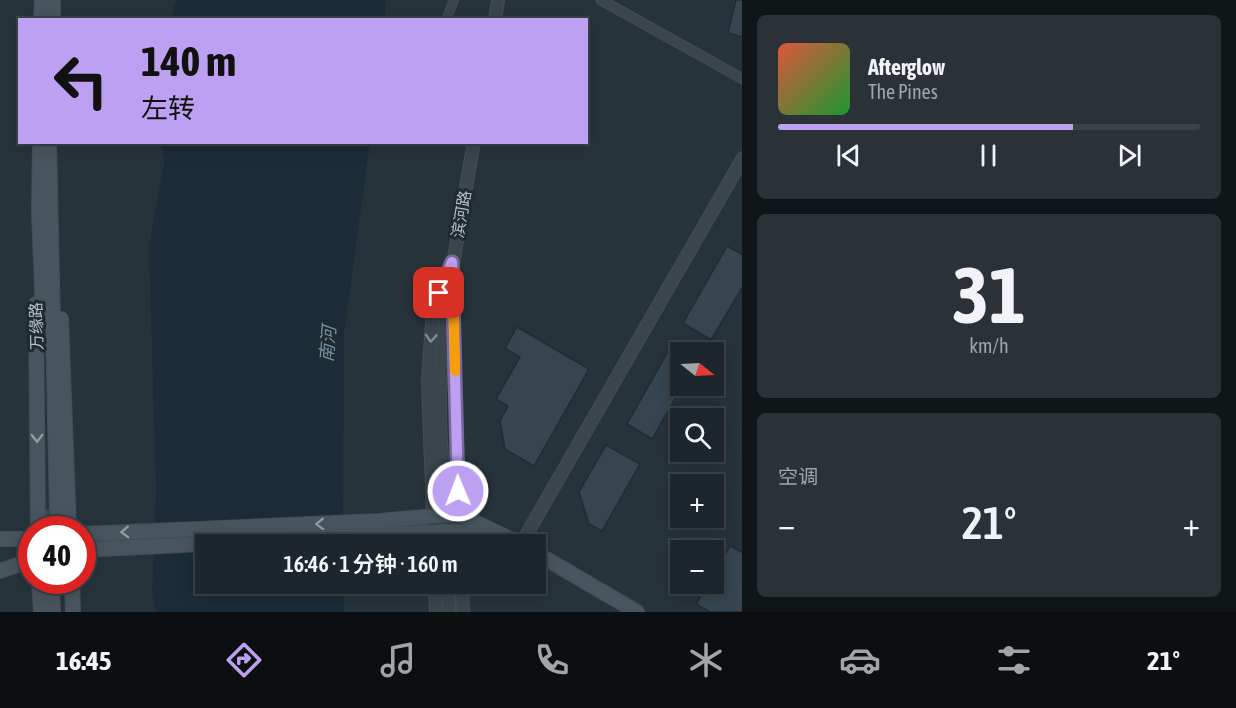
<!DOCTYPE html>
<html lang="zh">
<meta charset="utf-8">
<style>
body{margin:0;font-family:"Asap Condensed","Noto Sans SC",sans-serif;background:#2a3238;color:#f1f3f6;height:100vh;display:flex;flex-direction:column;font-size:22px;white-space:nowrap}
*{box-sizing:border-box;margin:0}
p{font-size:20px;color:#a0a5a9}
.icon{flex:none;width:33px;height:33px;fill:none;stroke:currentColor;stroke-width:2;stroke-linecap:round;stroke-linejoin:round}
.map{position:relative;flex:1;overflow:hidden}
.drawer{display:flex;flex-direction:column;gap:15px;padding:15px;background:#101518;width:494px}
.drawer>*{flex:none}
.banner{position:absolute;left:18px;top:18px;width:570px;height:126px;border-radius:0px;box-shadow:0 3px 15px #0003,0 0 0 2px #3b4348;background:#bca0f2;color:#111;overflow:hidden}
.needle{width:39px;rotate:108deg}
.buttons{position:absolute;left:670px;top:342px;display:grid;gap:12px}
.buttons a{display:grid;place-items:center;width:54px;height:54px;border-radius:0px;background:#1d262c;box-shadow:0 3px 15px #0003,0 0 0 2px #3b4348;font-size:30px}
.speed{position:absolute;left:18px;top:516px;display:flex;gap:12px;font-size:30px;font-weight:700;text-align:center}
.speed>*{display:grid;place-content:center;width:78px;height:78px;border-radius:50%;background:#1d262c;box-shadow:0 3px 15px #0003,0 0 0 2px #3b4348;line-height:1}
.speed .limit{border:9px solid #d22;background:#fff;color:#111}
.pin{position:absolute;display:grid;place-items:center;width:51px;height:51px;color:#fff;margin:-26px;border-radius:12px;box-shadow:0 3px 9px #0006}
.me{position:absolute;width:66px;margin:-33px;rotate:359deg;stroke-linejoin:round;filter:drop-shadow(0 0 4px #0008)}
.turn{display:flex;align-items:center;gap:21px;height:126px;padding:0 24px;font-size:27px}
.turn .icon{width:78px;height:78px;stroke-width:2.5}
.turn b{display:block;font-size:42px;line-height:51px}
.big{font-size:45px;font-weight:600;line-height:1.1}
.drawer .tile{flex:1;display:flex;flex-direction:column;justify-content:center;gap:9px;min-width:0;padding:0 21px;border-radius:9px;background:#2a3238}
.drawer .dial{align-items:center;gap:0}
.dial b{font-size:78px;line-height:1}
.song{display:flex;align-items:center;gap:18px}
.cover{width:72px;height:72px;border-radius:9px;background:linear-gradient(135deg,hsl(10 70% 55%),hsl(130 70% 35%))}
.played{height:6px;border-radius:3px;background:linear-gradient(90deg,#bca0f2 70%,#3b4348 70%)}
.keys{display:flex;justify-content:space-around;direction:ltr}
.heat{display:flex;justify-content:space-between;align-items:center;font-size:33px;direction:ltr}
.trip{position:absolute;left:195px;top:534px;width:351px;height:60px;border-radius:0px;background:#1d262c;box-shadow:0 3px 15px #0003,0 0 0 2px #3b4348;font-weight:600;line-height:60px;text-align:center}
.dock{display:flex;height:96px;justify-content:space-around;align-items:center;background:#0c0f12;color:#a0a5a9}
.dock .icon{width:42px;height:42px}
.dock .current{color:#bca0f2}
.dock b{font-size:27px;color:#f1f3f6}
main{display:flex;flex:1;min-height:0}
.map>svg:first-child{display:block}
.water{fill:#1b2c38}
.building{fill:#36454f;stroke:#212c33;stroke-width:1.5}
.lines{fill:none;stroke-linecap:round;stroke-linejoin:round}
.tertiary-tunnel{stroke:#3c4850;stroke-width:12;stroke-dasharray:12 6;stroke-linecap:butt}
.secondary-tunnel{stroke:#3c4850;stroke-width:14;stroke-dasharray:14 7;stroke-linecap:butt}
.pedestrian-casing{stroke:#434e55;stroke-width:10}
.minor-casing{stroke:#434e55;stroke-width:11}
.tertiary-casing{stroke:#434e55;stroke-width:14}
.secondary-casing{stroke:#434e55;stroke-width:16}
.pedestrian{stroke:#3a454c;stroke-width:8}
.minor{stroke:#3a454c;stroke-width:9}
.tertiary{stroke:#3a454c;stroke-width:12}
.secondary{stroke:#49555e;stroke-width:14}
.oneway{stroke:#7e8990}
.oneway2{stroke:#909ba2}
.route-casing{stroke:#7a689d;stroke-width:15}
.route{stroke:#bca0f2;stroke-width:10}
.slow{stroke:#f59e0b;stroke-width:10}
.labels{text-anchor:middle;stroke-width:6;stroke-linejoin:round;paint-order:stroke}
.street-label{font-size:16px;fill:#b6c0c7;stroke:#1f2a31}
.water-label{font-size:18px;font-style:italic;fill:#7390a2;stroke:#1f2a31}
</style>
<main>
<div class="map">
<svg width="743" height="612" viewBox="0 0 743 612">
<rect width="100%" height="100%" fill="#27333b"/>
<path class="water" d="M176 0H386L384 19H171Z
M162 143H370L344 333 343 544H206V584H344V612H156L152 594 156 489 149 246 164 163Z"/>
<path class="building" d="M736 0H743V37L728 33Z
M727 246 743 255V286L711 340 683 323Z
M517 327 589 369 534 466 505 449 500 421 508 406 496 399 520 357 505 348Z
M670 348 681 354V388L652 439 627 424Z
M606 445 640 464 602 531 589 524 579 492Z
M730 546 743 553V612H710L696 604 708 584H714V574Z"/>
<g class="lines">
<path class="tertiary-tunnel" d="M445 508 447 544"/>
<path class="secondary-tunnel" d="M50 509V530"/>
<defs>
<path id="pedestrian" d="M446 20 454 0"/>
<path id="minor" d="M601 0 743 79"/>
<path id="tertiary" d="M495 20 498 0
M453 303 460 544
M445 501C443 466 439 430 440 396 443 310 459 227 474 142
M434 544 428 381 433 308 446 277
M521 544 743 158
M435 584 436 612
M448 584 449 612
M462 584 463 612"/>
<path id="secondary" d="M41 20 42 0
M53 20V0
M40 142 39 212 43 314
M49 142 57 510
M36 304 38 530
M61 319 69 530
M82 534 379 521 458 514 521 544
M0 539H32
M82 550 460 531 499 540
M536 553 637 612
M0 571 32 560
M39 580 41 612
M52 580 53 612
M72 580 73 612"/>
</defs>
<use href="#pedestrian" class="pedestrian-casing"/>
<use href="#minor" class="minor-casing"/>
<use href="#tertiary" class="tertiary-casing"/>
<use href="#secondary" class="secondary-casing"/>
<use href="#pedestrian" class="pedestrian"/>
<use href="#minor" class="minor"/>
<use href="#tertiary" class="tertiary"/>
<use href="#secondary" class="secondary"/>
</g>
<defs><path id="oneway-chevron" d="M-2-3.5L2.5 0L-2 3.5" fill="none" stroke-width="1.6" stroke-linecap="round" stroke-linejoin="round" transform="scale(1.5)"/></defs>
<use class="oneway" href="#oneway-chevron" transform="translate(431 338) rotate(94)"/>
<g class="oneway2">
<use href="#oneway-chevron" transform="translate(37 438) rotate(89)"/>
<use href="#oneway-chevron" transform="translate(320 524) rotate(178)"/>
<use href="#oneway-chevron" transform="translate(125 532) rotate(178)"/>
</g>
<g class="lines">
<defs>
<path id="route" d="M439 293 452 262 458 491"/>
</defs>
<use href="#route" class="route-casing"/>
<use href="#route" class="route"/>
<path class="slow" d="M454 319 455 371"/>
</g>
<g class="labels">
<g class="street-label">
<text transform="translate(461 214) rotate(-80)" y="6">滨河路</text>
<text transform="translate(36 326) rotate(-91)" y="6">万缘路</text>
</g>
<g class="water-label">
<text transform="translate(328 344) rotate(-85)" y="6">南河</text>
</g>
</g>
</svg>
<div class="buttons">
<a><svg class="needle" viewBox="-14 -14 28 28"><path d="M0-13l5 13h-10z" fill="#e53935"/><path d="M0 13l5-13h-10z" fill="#a0a5a9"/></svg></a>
<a><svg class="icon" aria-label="search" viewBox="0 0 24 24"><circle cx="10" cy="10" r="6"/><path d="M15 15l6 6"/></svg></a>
<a>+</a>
<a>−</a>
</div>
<div class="speed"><div class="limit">40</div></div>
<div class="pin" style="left:439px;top:293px;background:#d93025"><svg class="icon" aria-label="arrive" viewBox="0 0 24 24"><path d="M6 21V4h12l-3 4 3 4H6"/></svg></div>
<svg class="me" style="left:458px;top:491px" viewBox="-20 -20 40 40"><circle r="17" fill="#bca0f2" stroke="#fff" stroke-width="3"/><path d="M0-11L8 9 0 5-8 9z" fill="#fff"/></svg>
<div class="trip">16:46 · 1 分钟 · 160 m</div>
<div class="banner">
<div class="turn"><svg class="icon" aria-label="left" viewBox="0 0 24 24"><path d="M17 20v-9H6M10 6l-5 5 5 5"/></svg><div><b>140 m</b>左转</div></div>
</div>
</div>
<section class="drawer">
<div class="tile">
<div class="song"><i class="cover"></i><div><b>Afterglow</b><p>The Pines</p></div></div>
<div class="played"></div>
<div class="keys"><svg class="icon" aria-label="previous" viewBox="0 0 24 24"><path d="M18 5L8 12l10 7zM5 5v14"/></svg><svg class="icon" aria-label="pause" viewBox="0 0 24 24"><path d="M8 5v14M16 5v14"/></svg><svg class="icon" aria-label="next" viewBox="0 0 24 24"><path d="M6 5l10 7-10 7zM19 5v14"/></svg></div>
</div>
<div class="tile dial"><b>31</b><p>km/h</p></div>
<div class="tile"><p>空调</p>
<div class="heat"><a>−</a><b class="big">21°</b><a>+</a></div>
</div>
</section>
</main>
<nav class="dock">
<b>16:45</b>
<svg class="icon current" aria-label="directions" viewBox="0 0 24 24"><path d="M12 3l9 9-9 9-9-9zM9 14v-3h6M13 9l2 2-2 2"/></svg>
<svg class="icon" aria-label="music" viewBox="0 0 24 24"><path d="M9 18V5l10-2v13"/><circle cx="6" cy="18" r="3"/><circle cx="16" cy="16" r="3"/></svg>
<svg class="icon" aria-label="phone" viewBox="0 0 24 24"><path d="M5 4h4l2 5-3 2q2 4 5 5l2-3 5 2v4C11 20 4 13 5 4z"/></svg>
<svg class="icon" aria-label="climate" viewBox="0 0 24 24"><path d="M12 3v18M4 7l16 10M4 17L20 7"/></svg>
<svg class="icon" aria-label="car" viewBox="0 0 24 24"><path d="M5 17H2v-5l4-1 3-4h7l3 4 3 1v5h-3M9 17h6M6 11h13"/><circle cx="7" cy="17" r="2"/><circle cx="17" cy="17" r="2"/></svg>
<svg class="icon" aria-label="filters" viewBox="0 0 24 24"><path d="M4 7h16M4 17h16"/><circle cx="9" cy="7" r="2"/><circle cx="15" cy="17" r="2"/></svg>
<b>21°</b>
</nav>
